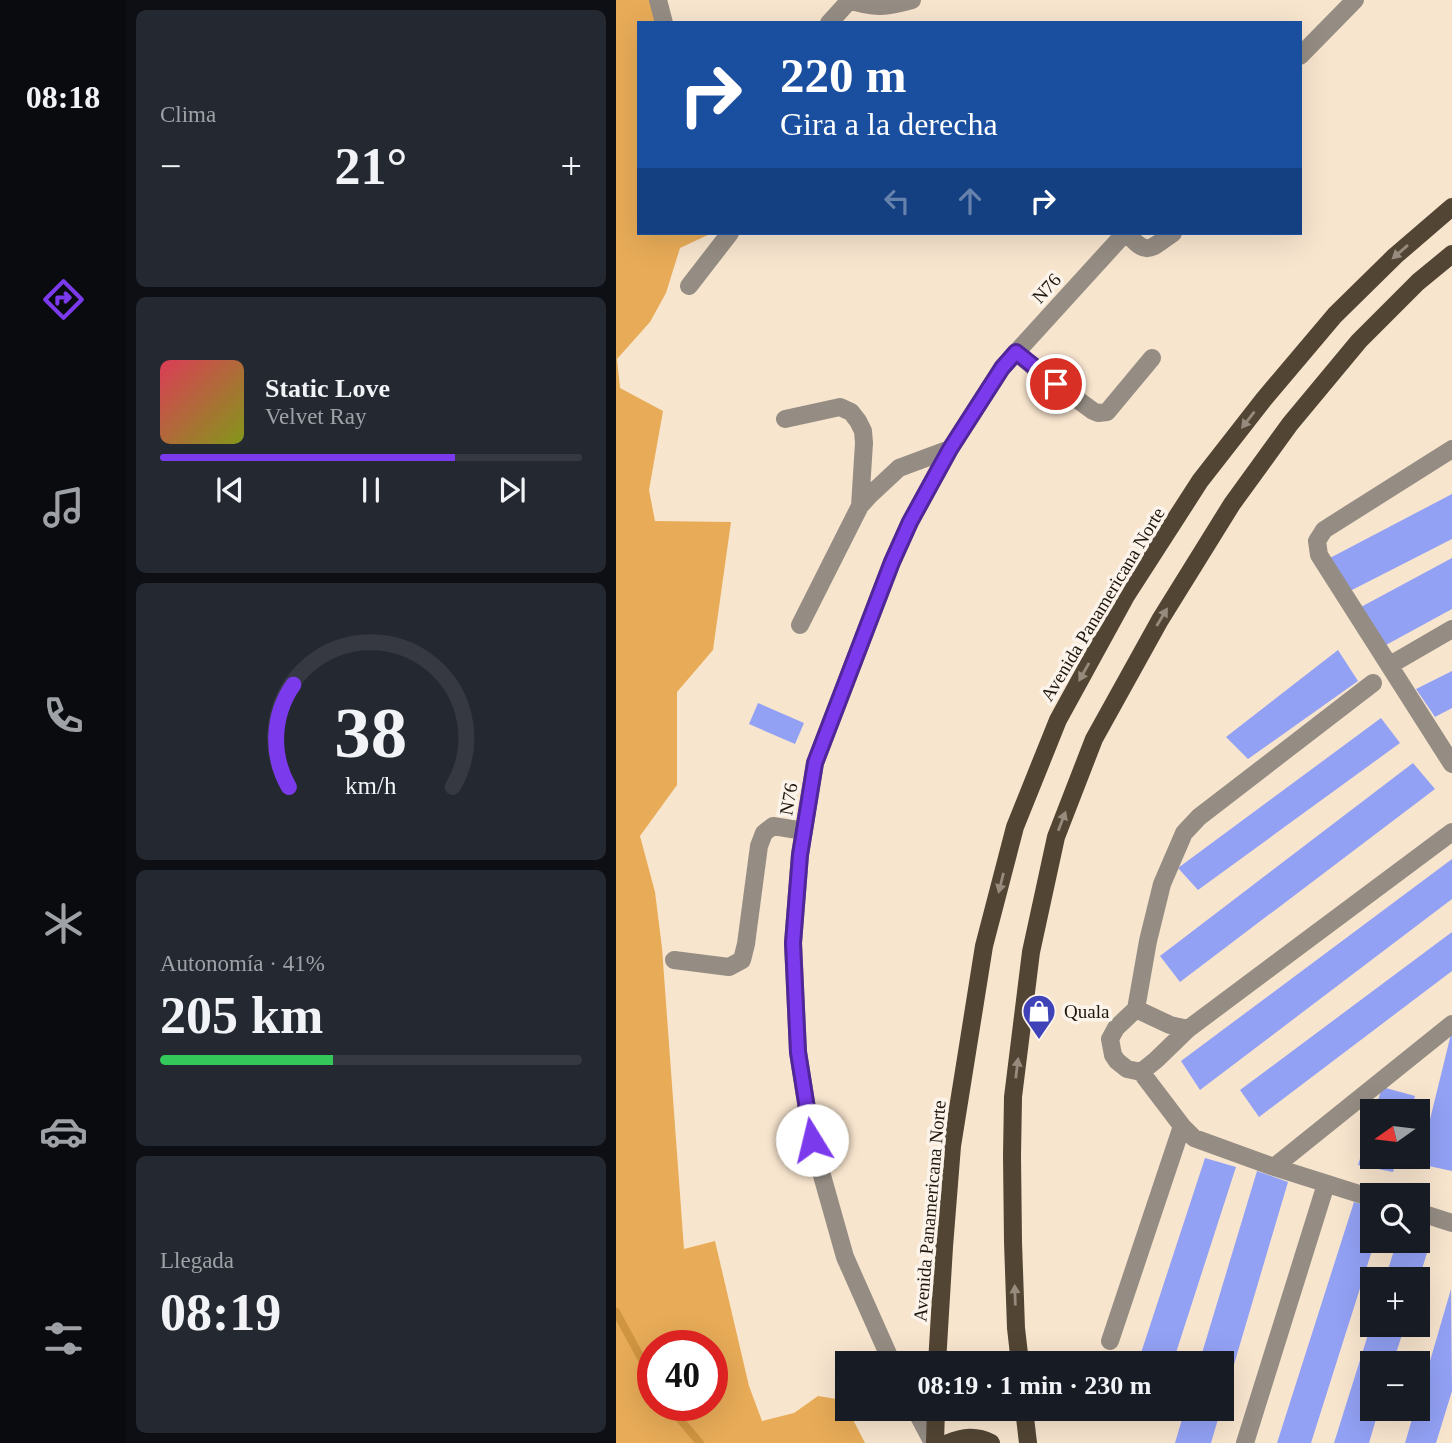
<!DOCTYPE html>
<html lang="es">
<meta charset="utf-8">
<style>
body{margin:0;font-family:"Times New Roman",serif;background:#242831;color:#f1f3f6;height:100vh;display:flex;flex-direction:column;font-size:26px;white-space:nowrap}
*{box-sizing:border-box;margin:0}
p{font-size:23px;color:#9ea1a6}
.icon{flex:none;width:38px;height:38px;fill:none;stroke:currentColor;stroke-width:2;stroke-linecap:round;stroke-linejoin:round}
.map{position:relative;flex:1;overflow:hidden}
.side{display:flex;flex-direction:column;gap:10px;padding:10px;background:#0d0f14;width:490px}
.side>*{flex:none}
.top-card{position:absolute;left:21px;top:21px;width:665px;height:214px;border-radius:0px;box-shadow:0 7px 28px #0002;background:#1a4fa0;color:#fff;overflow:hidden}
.needle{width:46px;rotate:256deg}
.tools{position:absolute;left:744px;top:1099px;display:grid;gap:14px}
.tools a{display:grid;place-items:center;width:70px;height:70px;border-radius:0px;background:#171b24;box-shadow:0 7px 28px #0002;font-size:35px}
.speed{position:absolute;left:21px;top:1330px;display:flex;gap:14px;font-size:35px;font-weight:700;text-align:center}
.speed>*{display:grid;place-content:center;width:91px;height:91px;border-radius:50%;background:#171b24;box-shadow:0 7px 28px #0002;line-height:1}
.speed .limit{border:10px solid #d22;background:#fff;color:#111}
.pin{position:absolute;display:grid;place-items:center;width:60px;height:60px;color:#fff;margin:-30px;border:4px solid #fff;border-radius:50%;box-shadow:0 2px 7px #0007}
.me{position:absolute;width:77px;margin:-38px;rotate:351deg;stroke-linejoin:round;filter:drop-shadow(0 0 5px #0008)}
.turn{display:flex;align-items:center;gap:24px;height:147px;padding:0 28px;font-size:32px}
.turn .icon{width:91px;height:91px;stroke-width:2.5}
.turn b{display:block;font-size:49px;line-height:60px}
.lanes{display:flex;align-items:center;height:66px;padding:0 28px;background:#0003;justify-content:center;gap:35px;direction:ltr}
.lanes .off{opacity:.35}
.big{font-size:52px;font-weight:800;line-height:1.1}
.side .tile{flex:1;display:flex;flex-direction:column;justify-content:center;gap:10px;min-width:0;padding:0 24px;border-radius:10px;background:#242831}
.side .dial{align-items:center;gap:0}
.dial svg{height:182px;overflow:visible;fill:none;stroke:#363941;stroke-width:7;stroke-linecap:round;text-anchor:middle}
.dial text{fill:#f1f3f6;stroke:none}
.song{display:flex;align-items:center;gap:21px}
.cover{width:84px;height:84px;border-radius:10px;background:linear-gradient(135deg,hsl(350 70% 55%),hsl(70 70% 35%))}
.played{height:7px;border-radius:4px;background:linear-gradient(90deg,#7c3aed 70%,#363941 70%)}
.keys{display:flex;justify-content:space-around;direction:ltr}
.heat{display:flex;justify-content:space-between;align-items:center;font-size:38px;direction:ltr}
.charge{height:10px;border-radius:5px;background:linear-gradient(90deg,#34c759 41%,#363941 0)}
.trip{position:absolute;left:219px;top:1351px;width:399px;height:70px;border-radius:0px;background:#171b24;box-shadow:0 7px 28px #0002;font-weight:800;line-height:70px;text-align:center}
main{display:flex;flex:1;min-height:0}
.dock{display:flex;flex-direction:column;width:126px;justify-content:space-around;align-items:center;background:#090b0e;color:#9ea1a6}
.dock .icon{width:49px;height:49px}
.dock .selected{color:#7c3aed}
.dock b{font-size:32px;color:#f1f3f6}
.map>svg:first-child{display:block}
.forest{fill:#e8ac58;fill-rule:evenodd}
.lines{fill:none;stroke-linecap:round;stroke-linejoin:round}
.stream{stroke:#d09540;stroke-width:8}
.building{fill:#93a1f5}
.minor{stroke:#958d84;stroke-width:18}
.major{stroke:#524534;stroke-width:18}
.oneway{fill:#968b7d}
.route-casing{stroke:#51269a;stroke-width:18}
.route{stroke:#7c3aed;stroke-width:12}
.labels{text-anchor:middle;stroke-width:7;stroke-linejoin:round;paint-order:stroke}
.street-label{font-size:19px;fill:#1d170e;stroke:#fcf4eb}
.poi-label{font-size:19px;fill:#1d170e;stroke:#fcf4eb;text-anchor:start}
</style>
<main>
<nav class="dock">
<b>08:18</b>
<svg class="icon selected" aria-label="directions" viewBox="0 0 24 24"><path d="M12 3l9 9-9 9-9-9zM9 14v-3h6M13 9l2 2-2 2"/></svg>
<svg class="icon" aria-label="music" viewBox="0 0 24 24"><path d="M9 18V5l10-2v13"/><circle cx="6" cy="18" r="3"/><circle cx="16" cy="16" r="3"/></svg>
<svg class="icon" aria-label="phone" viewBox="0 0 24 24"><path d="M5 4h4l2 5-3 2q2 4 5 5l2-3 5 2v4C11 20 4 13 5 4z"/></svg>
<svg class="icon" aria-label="climate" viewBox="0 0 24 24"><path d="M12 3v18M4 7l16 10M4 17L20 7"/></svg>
<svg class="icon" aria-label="car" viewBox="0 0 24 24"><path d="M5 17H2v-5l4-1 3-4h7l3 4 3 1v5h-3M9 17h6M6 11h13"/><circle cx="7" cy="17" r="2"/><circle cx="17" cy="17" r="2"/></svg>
<svg class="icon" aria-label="filters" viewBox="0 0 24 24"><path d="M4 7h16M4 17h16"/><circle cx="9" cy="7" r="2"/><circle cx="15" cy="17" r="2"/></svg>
</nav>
<section class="side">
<div class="tile"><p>Clima</p>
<div class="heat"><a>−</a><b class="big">21°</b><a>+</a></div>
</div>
<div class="tile">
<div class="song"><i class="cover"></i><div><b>Static Love</b><p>Velvet Ray</p></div></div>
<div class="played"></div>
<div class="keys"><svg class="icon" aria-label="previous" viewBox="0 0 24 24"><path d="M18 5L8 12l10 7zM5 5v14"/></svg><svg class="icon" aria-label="pause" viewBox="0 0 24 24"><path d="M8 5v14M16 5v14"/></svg><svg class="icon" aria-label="next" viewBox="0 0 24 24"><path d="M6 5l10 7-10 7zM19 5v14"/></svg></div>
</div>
<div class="tile dial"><svg viewBox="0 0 100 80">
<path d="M14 69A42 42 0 1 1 86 69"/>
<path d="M14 69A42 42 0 0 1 16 24" stroke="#7c3aed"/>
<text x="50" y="56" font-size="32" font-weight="700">38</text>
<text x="50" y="72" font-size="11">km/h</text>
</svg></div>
<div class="tile"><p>Autonomía · 41%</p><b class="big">205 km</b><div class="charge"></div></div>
<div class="tile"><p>Llegada</p><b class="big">08:19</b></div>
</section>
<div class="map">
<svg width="836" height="1443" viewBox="0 0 836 1443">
<rect width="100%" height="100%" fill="#f8e5ce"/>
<path class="forest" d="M0 0H42L47 23H23V233H96L64 248 50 293 34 322 1 359 4 388 47 411 33 490 39 521 115 522 97 650 61 692V785L24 836 39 892 46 948 68 1249 99 1241 133 1386 146 1421 178 1413 202 1396 227 1400 249 1443H0ZM37 1346H96V1405H37Z"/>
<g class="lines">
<path class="stream" d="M0 1312 37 1380
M52 1405 84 1443"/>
</g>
<path class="building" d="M836 494V539L734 591 712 559Z
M836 558V609L770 645 743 608Z
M722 650 742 681 632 759 610 737Z
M836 671V708L819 717 800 689Z
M142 703 188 723 179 744 133 724Z
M765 718 784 743 582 890 562 868Z
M797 763 819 789 564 982 544 956Z
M836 859V899L584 1090 565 1061Z
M836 932V971L643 1117 624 1090Z
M835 1034H836V1171L803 1164Z
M766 1087 799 1096 795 1111H759Z
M755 1122 756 1157H781L777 1172 742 1165Z
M589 1158 620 1167 557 1362 525 1353Z
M641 1171 672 1182 606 1405V1363H583Z
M738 1202 756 1207V1241H759L695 1443H661Z
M802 1239 814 1243 803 1279H769L781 1241H802Z
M835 1289 836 1391 820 1443H789L799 1409H802V1402Z
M755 1325H789L777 1363H756V1409H763L753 1443H718Z
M569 1409H605L595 1443H559Z"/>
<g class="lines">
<path class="minor" d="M42 0 48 23
M233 0C259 9 271 7 296 0
M213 23 234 0
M684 56 739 0
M511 233C531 257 534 249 557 233
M73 286 114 233
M400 352 421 370 477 411 482 413 491 412 536 358
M169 419 224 407 235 412 242 421 247 431 248 443 244 506
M836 449 708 530 701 541 703 555 836 764
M184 625 244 506 253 496 283 468 334 449
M774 665 836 629
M58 960 113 967 126 960 130 944 143 846 148 833 157 826 188 831
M520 1009 554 1025 572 1029
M525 1072 540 1060 572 1029 836 832
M658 1167 836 1024
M756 1198 658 1167 578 1138 566 1126 525 1072 511 1069 501 1061 497 1055 494 1039 500 1028 520 1009 532 941 546 884 568 833 583 817 757 683
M802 1212 836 1223
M494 1341 566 1126
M276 1363 229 1257 196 1140 182 1052 177 943 184 854 199 763 276 562 294 522 334 449 386 368 509 233
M299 1409 317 1443
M629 1443 710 1184"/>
<path class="major" d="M321 1363 328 1247 336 1146 368 946 399 827 442 720 510 596 584 481 648 399 719 315 779 256 836 207
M404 1363 400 1328 397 1242 396 1156 397 1097 415 952 440 837 478 739 544 620 616 504 674 424 743 341 802 282 836 254
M408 1409 412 1443
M319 1443 320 1409
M332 1443C347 1437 360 1435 375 1443"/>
</g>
<defs><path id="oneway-solid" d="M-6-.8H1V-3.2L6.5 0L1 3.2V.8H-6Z" transform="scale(1.75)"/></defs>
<g class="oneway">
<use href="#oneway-solid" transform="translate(784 252) rotate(139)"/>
<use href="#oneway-solid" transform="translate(632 420) rotate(128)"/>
<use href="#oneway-solid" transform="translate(546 617) rotate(-59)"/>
<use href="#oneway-solid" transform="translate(468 672) rotate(119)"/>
<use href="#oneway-solid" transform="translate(446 821) rotate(-69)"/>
<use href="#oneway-solid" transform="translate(385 883) rotate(104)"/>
<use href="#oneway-solid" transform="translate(401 1068) rotate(-83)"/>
<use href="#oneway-solid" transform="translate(399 1295) rotate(-92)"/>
</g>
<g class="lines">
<defs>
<path id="route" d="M196 1140 182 1052 177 943 184 855 199 763 276 562 294 522 334 449 386 368 400 352 440 384"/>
</defs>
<use href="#route" class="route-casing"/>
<use href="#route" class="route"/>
</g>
<defs>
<symbol id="shop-pin" viewBox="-11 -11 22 30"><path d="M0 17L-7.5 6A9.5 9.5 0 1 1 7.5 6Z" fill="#4043b8" stroke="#fcf4eb"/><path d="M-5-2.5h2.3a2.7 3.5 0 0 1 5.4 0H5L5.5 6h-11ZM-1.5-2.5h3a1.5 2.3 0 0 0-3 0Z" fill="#fff"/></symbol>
</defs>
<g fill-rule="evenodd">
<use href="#shop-pin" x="404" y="992" width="38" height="52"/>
</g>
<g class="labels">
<g class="street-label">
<text transform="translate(430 288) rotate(-48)" y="7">N76</text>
<text transform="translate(486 604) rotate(-59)" y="7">Avenida Panamericana Norte</text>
<text transform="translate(172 799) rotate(-80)" y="7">N76</text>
<text transform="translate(313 1211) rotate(-85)" y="7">Avenida Panamericana Norte</text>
</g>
<g class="poi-label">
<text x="448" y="1018">Quala</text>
</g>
</g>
</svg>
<div class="tools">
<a><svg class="needle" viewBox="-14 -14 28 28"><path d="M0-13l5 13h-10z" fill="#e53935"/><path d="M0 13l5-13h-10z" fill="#9ea1a6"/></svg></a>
<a><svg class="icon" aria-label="search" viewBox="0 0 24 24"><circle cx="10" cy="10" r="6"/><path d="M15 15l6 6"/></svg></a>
<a>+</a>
<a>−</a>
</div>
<div class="speed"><div class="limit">40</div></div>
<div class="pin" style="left:440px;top:384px;background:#d93025"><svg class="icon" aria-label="arrive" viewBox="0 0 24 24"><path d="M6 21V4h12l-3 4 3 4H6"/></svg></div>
<svg class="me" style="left:196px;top:1140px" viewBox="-20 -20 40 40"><circle r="19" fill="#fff"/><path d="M0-13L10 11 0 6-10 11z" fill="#7c3aed"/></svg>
<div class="trip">08:19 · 1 min · 230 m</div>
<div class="top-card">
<div class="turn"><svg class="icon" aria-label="right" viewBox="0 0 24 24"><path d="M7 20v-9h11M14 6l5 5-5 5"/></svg><div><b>220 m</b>Gira a la derecha</div></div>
<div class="lanes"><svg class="icon off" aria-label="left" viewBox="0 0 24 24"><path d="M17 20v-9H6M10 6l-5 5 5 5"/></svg><svg class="icon off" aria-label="ahead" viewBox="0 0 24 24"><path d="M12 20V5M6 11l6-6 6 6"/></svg><svg class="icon" aria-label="right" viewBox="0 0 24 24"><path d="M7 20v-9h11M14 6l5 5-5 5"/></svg></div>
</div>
</div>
</main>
